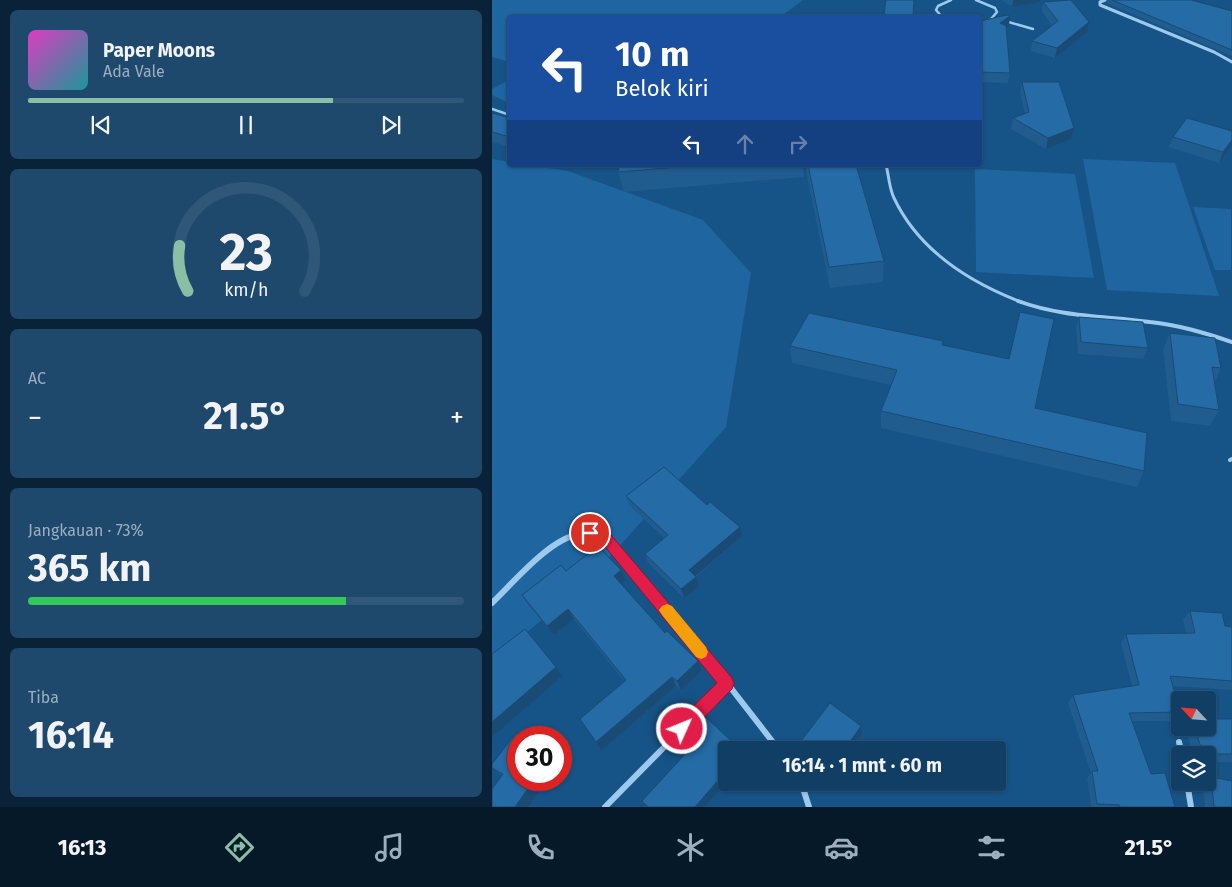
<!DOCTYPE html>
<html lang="id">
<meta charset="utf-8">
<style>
body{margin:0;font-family:"Fira Sans",sans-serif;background:#1e496d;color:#f1f3f6;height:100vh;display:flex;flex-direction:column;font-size:19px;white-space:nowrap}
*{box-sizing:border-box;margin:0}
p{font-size:16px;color:#9caebf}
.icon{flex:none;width:28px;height:28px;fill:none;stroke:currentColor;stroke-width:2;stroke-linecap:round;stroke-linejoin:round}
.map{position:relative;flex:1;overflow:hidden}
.sheet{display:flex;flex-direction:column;gap:10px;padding:10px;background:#092237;width:492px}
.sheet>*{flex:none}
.banner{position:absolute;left:15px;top:15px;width:475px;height:152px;border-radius:5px;box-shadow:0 1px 4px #0004,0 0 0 1px #305778;background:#1a4fa0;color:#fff;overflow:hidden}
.needle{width:32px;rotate:296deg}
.tools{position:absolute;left:679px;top:691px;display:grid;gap:10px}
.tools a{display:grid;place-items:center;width:45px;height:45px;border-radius:5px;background:#103e64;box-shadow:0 1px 4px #0004,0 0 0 1px #305778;font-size:25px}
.speed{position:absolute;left:15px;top:726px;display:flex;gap:10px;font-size:25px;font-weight:700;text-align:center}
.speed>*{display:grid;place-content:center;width:65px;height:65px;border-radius:50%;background:#103e64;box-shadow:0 1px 4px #0004,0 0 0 1px #305778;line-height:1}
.speed .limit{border:8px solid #d22;background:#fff;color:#111}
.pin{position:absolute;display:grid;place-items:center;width:42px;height:42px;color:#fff;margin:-21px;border:2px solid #fff;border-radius:50%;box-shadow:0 1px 5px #0007}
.me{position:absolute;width:55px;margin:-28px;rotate:46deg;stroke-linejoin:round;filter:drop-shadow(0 0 4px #0008)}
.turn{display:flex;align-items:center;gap:18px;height:105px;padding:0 25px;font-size:22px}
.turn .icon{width:65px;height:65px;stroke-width:2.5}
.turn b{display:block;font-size:35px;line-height:42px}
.lanes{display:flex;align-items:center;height:48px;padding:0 25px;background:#0003;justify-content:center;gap:25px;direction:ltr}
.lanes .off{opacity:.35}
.big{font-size:38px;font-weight:700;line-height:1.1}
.sheet .widget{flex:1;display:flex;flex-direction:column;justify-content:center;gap:8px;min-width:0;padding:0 18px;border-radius:8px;background:#1e496d}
.sheet .dial{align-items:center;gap:0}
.dial svg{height:130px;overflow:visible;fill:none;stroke:#305778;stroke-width:7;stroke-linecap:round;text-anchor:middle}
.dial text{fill:#f1f3f6;stroke:none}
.song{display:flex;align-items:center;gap:15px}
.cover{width:60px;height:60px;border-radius:8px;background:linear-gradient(135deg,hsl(310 70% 55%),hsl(180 70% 35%))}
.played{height:5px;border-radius:2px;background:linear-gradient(90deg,#8abfa5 70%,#305778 70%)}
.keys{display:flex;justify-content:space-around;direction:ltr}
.heat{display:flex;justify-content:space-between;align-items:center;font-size:28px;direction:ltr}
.charge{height:8px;border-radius:4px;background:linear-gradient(90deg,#34c759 73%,#305778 0)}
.trip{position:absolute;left:226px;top:741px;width:288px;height:50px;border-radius:5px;background:#103e64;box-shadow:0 1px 4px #0004,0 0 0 1px #305778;font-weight:700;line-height:50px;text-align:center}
.tabs{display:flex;height:80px;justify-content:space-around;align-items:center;background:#061928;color:#9caebf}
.tabs .icon{width:35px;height:35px}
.tabs .active{color:#8abfa5}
.tabs b{font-size:22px;color:#f1f3f6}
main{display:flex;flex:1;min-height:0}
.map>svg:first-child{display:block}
.green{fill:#1f66a0}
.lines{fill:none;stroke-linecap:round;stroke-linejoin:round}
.lane-far2{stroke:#9cc9ee;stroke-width:2.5}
.lane-far1{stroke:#9cc9ee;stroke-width:3}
.lane{stroke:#9cc9ee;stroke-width:4}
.street-far1{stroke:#9cc9ee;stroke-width:3}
.street{stroke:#9cc9ee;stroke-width:6}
.wall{fill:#205c8e}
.shaded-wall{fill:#1a4b74}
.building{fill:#256ba5;stroke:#1a4b74}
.route{fill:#e11d48;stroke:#92132f}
.slow{fill:#f59e0b}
</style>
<main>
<section class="sheet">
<div class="widget">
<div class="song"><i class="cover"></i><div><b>Paper Moons</b><p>Ada Vale</p></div></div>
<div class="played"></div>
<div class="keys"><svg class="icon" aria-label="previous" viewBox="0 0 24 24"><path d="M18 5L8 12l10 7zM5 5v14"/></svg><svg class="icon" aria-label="pause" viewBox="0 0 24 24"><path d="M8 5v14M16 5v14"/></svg><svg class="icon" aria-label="next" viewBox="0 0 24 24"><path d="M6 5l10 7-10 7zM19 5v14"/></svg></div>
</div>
<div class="widget dial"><svg viewBox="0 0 100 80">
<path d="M14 69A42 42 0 1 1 86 69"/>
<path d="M14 69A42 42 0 0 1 9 41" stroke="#8abfa5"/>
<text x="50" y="56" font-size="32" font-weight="700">23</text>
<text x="50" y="72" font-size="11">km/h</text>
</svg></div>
<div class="widget"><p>AC</p>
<div class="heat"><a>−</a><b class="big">21.5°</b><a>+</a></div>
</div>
<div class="widget"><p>Jangkauan · 73%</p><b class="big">365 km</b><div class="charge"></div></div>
<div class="widget"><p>Tiba</p><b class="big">16:14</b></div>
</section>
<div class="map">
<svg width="740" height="807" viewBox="0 0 740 807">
<rect width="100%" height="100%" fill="#165386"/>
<path class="green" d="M0 0H311L288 17 18 18 17 65 14 61 0 57Z
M17 80V103L0 95V89Z
M0 159 17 162 18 165H37L76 171 211 220 259 273 234 427 99 578 0 662Z
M591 159 683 163 727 296 615 290Z
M483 169 583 174 602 278 484 272Z
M701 207 739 209V270H723Z"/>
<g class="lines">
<path class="lane-far2" d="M484 0 503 8 505 12 499 19
M451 18 444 10 446 6 459 0
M513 21 541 29
M0 109 18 115"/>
<path class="lane-far1" d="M394 165C397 176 397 188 402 198 427 251 477 282 529 302"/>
<path class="lane" d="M526 301C569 317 614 316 658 322 687 325 713 333 740 342
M738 460 740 459"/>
<path class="street-far1" d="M613 0 608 2V5L722 52 740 62"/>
<path class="street" d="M0 603C21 583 58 538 88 534 97 533 106 536 114 539L235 683 203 716
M235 683 287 750
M687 742 690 755
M309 782 317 807
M695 782 699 807
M113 807 192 727"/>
</g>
<path class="wall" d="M509 0H548V2L520 7Z
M615 0H699L740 11V56L614 3Z
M551 2 595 32 563 58 539 51 540 41 560 26 550 11Z
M488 21 517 26 514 28 518 73 516 83 488 82Z
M530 82 579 139 554 149 519 129 521 118 533 113 528 93Z
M0 113 18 118V147L0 142Z
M740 131V145L727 163 677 147 681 137Z
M127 165H311L312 177 132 192 126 172Z
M314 165H364L392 261 391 282 338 288 315 176Z
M587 317 656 348 651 359 586 354 584 328Z
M678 333 729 368 723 382 727 410 718 426 679 421 671 350Z
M451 341 450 345 543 408 652 471 645 487 389 428V411L399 385 300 363 298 346Z
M134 496 215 505 248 527 250 536 204 577 207 586 192 598 156 563 153 554 172 538 137 505Z
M129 570 134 580 129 584 173 633 210 670 189 690 184 686 110 750 133 682 82 619 62 635 36 605 30 595 74 571Z
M698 611 733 626 740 627V690L680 686 688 711V713L681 721H640L659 774 683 807H599L595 778 599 773 576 703 581 695 640 686 629 643 634 634 694 633 691 620Z
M740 719V762H715V755H701L694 728H715Z
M369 735 358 750H307L306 745Z
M180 739 235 750V781L213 807H155L150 801 192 755 184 747Z
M0 764 26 780H55L36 807H0L10 776 0 768Z
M719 777 740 807H713L711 785 713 782H715V781Z"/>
<path class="shaded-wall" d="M521 0H548V2L520 7Z
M518 16 517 26 507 33 508 23Z
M597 22 595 32 563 58 565 48Z
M582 128 579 139 554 149 556 138Z
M740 140V145L727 163 731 152Z
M248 527 250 536 200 579 197 570Z
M129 570 134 580 126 586 122 576Z
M204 577 207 586 192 598 189 589Z
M76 609 82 619 62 635 55 626Z
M206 661 210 670 189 690 185 681Z
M64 667 70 676 0 737V722Z
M180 677 184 686 110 750 104 742Z
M369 726V735L358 750H352Z
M235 770V781L213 807H203Z
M42 780H55L36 807H23Z"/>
<path class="building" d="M394 0H422L421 18H386L392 14Z
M579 0 597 22 565 48 540 41 566 21 551 2Z
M620 0H699L740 11V50Z
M515 15 518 16 508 23 514 26 518 73 488 72V21Z
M530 82H567L582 128 556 138 521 118 537 112Z
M0 113 18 118V137L0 132Z
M695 118 740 131V140L731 152 681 137Z
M127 165H210L126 172Z
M316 165H364L392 261 337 267Z
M528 312 562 319 543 408 655 433 652 471 389 411 405 370 298 346 317 313 451 341 450 345 517 359Z
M587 317 651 322 656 348 589 342Z
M678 333 723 338 729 368 720 367 727 410 686 404Z
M172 467 215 505 218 502 248 527 197 570 204 577 189 589 153 554 176 535 134 496Z
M106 546 129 570 122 576 173 633 175 631 206 661 185 681 180 677 104 742 88 719 134 680 76 609 55 626 30 595 69 565 74 571Z
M698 611 730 613 733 626 740 627V681L678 676 688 712 637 713 659 774 673 773 683 807H628L627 805 605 804 600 771H606L581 695 647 685 634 634 703 633Z
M33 629 64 667 0 722V654Z
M338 703 369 726 352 750H312L306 745Z
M207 711 249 750H235V770L203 807H156L150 801 194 753 180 739Z
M715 719H740V754H711L703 728H715Z
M24 733 32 738H26V780H42L23 807H0V789L11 774 0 768V764Z
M719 777 740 781V807H722Z"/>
<path class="route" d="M98 528 119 535 240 678 242 683 240 689 195 735 190 737 184 735 182 729 184 723 225 683 110 543 94 537 92 533 94 529Z"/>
<path class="slow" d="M175 604 180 606 214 647 216 652 214 657 209 659 204 657 170 615 167 610 170 606Z"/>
</svg>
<div class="tools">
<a><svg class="needle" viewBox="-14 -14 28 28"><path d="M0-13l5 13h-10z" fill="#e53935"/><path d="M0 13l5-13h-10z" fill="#9caebf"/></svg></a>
<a><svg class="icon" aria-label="layers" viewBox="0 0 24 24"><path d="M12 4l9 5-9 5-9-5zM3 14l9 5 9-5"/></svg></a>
</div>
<div class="speed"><div class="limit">30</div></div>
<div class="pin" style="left:98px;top:533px;background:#d93025"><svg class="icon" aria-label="arrive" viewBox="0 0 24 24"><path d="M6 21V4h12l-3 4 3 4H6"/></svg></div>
<svg class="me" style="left:190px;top:729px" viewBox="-20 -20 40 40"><circle r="17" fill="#e11d48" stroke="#fff" stroke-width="3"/><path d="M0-11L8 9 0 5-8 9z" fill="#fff"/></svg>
<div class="trip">16:14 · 1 mnt · 60 m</div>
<div class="banner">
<div class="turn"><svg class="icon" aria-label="left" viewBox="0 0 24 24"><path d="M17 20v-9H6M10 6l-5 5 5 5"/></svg><div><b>10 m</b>Belok kiri</div></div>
<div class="lanes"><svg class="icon" aria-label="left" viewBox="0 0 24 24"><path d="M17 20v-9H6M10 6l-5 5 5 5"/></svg><svg class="icon off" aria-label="ahead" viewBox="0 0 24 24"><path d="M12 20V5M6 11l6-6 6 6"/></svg><svg class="icon off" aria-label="right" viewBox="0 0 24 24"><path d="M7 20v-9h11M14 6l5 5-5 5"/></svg></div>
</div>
</div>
</main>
<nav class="tabs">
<b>16:13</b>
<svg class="icon active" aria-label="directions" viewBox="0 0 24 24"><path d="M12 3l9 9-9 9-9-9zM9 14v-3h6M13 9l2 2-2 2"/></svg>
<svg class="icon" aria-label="music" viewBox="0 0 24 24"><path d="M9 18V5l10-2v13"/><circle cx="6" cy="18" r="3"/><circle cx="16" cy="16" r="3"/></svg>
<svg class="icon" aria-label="phone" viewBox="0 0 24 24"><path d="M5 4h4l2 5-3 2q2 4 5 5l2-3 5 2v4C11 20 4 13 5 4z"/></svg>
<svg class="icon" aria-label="climate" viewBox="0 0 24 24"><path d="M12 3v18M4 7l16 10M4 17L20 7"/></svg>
<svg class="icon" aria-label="car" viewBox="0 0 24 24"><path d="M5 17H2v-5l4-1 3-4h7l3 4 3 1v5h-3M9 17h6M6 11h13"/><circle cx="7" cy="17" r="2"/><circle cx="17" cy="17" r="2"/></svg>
<svg class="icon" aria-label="filters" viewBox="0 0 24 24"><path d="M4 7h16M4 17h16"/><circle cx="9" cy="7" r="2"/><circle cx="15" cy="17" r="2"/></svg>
<b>21.5°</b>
</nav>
